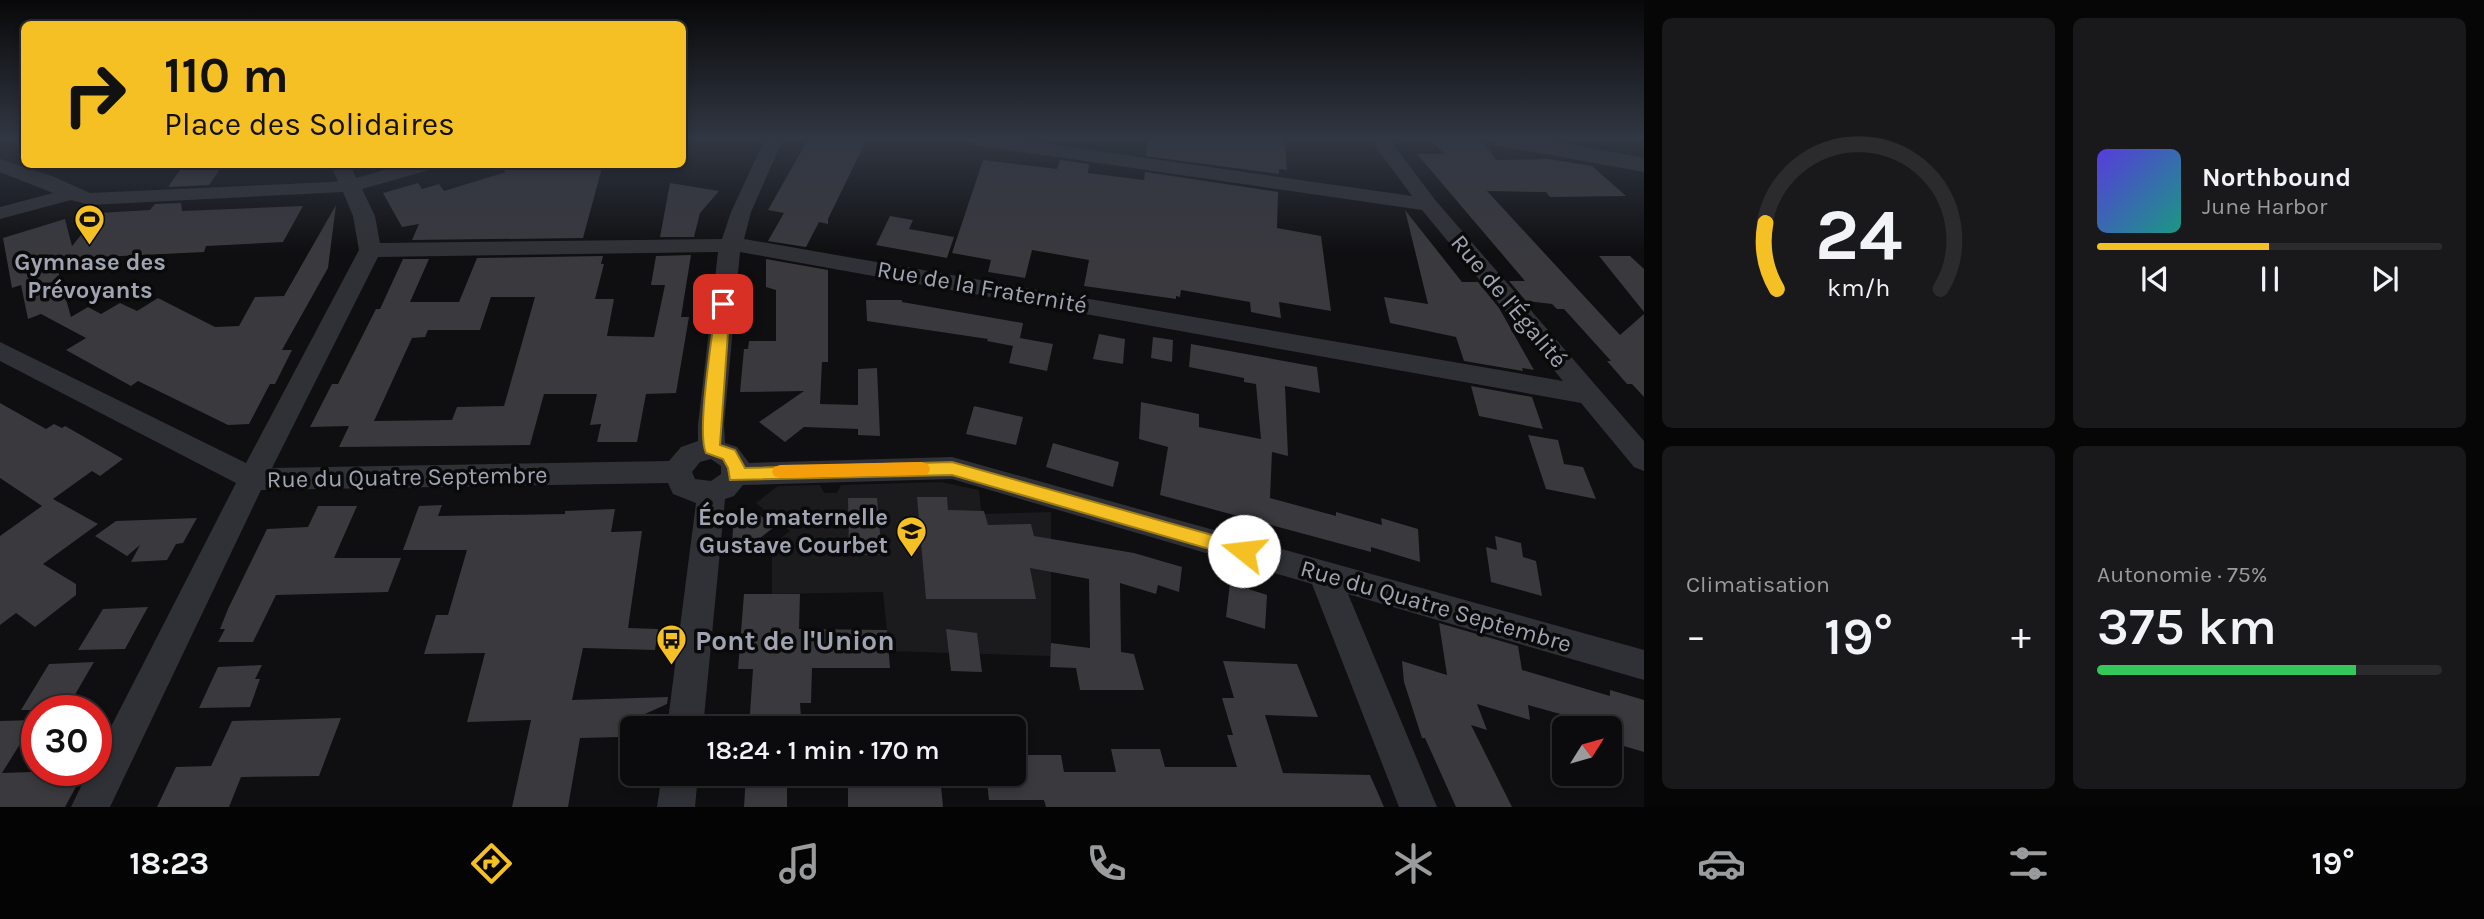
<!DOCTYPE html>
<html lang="fr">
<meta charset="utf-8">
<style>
body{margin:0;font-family:Karla,sans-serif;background:#19191b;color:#f1f3f6;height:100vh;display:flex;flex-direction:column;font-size:26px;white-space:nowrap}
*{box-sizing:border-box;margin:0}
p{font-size:23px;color:#9a9b9d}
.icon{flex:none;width:38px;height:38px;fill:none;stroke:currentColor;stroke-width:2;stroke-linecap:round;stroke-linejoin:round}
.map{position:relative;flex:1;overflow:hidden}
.sheet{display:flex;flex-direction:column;gap:18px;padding:18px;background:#060607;width:840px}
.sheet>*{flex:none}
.top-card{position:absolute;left:21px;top:21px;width:665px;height:147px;border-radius:10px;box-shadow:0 4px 10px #0003,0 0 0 2px #2b2b2e;background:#f5c023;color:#111;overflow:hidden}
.needle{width:46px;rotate:53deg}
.buttons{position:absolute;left:1552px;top:716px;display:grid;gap:14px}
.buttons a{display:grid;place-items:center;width:70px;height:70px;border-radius:10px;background:#0b0b0d;box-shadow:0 4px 10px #0003,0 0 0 2px #2b2b2e;font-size:35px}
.speed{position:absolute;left:21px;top:695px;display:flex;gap:14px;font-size:35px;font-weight:700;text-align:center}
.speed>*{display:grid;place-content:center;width:91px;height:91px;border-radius:50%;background:#0b0b0d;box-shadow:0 4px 10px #0003,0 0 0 2px #2b2b2e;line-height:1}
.speed .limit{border:10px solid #d22;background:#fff;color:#111}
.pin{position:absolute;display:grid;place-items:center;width:60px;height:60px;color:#fff;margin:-30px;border-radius:14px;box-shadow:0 4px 10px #0006}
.me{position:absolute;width:77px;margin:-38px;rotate:286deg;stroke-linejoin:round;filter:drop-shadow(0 0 5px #0008)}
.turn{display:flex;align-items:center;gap:24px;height:147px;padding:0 28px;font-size:32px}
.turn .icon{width:91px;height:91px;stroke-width:2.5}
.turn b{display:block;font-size:49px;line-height:60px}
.big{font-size:52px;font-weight:600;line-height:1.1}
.sheet .widget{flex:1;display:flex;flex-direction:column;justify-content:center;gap:10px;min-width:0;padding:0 24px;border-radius:10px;background:#19191b}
.sheet .dial{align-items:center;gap:0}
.dial svg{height:182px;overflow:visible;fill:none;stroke:#2b2b2e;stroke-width:7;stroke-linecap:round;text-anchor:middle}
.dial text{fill:#f1f3f6;stroke:none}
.song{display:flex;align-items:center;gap:21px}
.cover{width:84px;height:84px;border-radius:10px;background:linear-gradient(135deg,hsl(250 70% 55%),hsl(170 70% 35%))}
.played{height:7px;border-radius:4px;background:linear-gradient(90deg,#f5c023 50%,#2b2b2e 50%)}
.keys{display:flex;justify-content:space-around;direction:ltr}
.heat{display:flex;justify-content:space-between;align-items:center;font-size:38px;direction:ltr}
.charge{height:10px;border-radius:5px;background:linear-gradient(90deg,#34c759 75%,#2b2b2e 0)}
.sheet .tiles{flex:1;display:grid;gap:18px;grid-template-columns:repeat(2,1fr)}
.trip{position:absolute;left:620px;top:716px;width:406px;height:70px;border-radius:10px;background:#0b0b0d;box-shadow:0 4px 10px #0003,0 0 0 2px #2b2b2e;font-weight:600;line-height:70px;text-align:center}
.menu{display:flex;height:112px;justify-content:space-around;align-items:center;background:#040405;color:#9a9b9d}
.menu .icon{width:49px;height:49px}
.menu .active{color:#f5c023}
.menu b{font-size:32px;color:#f1f3f6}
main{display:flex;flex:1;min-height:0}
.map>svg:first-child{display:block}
.built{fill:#1b1b1e}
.building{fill:#39393e;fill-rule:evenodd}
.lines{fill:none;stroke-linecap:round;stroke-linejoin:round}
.minor{fill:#303136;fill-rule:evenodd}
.tertiary{fill:#303136;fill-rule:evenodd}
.route{fill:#f5c023;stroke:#9f7d17;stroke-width:2}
.slow{fill:#f59e0b}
.labels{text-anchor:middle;stroke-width:7;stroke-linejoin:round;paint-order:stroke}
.poi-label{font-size:24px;font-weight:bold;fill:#a0a4b2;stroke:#0a0a0b}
.street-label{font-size:24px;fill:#a0a4b2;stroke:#0a0a0b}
.near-poi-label{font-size:28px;font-weight:bold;fill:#a0a4b2;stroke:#0a0a0b;text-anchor:start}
</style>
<main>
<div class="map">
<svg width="1644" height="807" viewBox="0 0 1644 807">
<rect width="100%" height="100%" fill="#0f0f11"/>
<path class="built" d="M941 482 979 490 981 510 985 514 1051 512V656L889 651 883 592 772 594V545L790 531 756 503 778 486 820 485 824 493H837L841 485Z"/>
<path class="building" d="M808 139H867L828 219V224L819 222 806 247 768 241 784 213 768 210Z
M1148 139H1284L1287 170 1279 169V174L1146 156Z
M1430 139H1464L1484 143 1496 160 1548 159 1592 166 1626 196 1550 197 1546 192 1487 191 1620 335 1644 314V397L1632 384H1627L1607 361H1611L1564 309H1557L1552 304 1526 301 1509 281H1525L1417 154H1444Z
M983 160 1057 169 1060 160 1089 164 1088 173 1144 180 1145 172 1278 192 1277 228 1321 236 1331 311 1279 302 1281 318 1251 312 1250 302 1181 290 1180 297 1176 296V299L1084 286 1089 260 1032 250 1025 278 988 272 991 260 952 253Z
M498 164H603L583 238 412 240 419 224 402 227 383 193 418 183 422 189 439 184 444 191 506 172Z
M221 168 209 185 168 187 180 170Z
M670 183 719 191 700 213 694 237H660Z
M181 203 182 211 303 206 283 242 206 246 204 252 81 258 88 262 43 264 58 271 71 317 88 307 101 314 120 303 137 311 158 298 215 327 239 326 255 297 284 296 336 205 328 268 282 350H292L275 384H270L249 424 228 425 138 381 131 386 66 350 86 338 41 314 28 319 21 285 12 288 3 238 65 219 72 246 99 213 150 210 155 204Z
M1405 210 1462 282H1478L1499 308 1534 370 1522 368 1523 371 1464 361 1456 337 1390 323 1384 297 1428 304Z
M890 216 913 220 909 229 954 237 947 258 876 245Z
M691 255 681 317H689L676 393 646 394 637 442H597L601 424 590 425 597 394H544L530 445 339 447 349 426 310 427 332 384H338L376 309H380L403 259H429L410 302H459L477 258 603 256 601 264H604L595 299H614L607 336 654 337 665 285H651L656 256ZM491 297H535L504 406 457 407 452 420 374 421 412 338 425 337 428 330H480Z
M1599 256H1630L1644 269V312Z
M766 259 828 270V362H822L820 404 858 405V369L877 368 880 436 858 435V429L804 427 785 442 759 422 804 391 740 392 744 349H748L749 341H776V290L766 287Z
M866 300H902V302L1023 323 1020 338 1053 344 1047 371 1009 363 1013 346 987 341 988 339 867 321Z
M1099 334 1125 339 1123 364 1093 359Z
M1153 337 1173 340 1172 362 1151 358Z
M1191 344 1317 367 1320 393 1285 386 1288 456 1272 452 1270 498 1336 516V512L1382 525 1381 518 1418 529 1420 562 1371 547V552L1160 495 1168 447 1139 439 1141 402 1199 414V427L1261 439 1256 384 1244 382V378L1189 367Z
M1471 386 1532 397 1543 429 1479 416Z
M0 403 46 429 54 424 62 428 65 426 123 459 100 476 92 471 53 499 98 524 43 564 76 584V595L35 627 16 613 0 625V536L42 506 0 478Z
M974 406 1023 417 1016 445 966 434Z
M1528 435 1558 440 1564 464 1583 467 1596 499 1546 489Z
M1053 443 1119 462 1113 487 1046 467Z
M917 497H947L948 510 984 511 988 525 1031 524 1034 536 1134 553 1182 567 1179 592 1158 585 1156 594 1120 583 1121 652 1134 654 1144 690H1080L1076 668 1050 667 1051 643 1090 648 1089 579 1030 568 1036 599H926Z
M848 498H877L882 555H849Z
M442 505 438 516 565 514V511L615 509 611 532 642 531 628 628 658 629 655 650 583 648 572 700 668 697 667 704 623 724 621 737 580 738 568 807H512L531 720 467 722 485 653 424 654 436 615H448L467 550H403L419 506Z
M318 506H357L334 558H401L388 592 276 595 253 642H218L225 629H220L228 609 267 529 308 527Z
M754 510 774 527 749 547 732 548 733 526Z
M197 518 183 543 176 544 167 560 131 562 140 545 127 556 95 536 116 521Z
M1495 536 1521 543 1523 557 1536 561 1542 596 1491 582 1486 547 1497 550Z
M1230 583 1267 595 1265 629 1226 617Z
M744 594H800L799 629 887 630 890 668H812L811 703H800L801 717H796V728H749L753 669H738Z
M148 607 125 649 78 650 103 609Z
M1439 623 1518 646 1522 670 1610 696V690L1644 700V752L1610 742V728L1528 705 1530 720 1477 704 1487 730 1471 725 1512 807H1456L1425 738H1422L1404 682 1402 661 1447 675Z
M946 629 977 633 982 672 951 671Z
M1223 661 1297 664 1318 717 1265 715 1283 773 1370 775 1384 807H1046L1044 800H989L986 774H1013V755H1061L1064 772H1116L1111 749H1160L1165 767H1237L1227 735H1233L1222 698H1234Z
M94 662 66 710H21L49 664Z
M262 665 255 679H260L250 707 199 708 218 667Z
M341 718 319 776 241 777 229 807H157L176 767 211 766 232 721Z
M35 720 2 773 85 770 65 807H0V721Z
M746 774H787V807H744Z
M848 786H941L943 807H848Z"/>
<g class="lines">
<path class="minor" d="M765 139H783L751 212 744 239 1563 381 1422 210 974 145 965 139H1012L1412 196 1370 139H1389L1436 201 1644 441V471L1634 467 1581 403 740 252 724 425 725 443 737 447 749 463 952 457 1644 650V680L1348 594 1437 807H1399L1312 584 952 479 743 485 734 496 725 499 703 728H667L696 503 673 494 668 483 261 490 110 807H71L89 770H96V756L236 483 0 361V342L246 463 359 250 353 216 343 192 90 205 71 200 0 219V207L53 193 0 172V159L52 176 90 193 333 182 338 181 330 164H350L356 178 406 164H438L436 168 362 189 375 216 380 243 722 239 731 212ZM718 252 698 425V441L681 447 669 461 272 468 378 257ZM711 459 721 466V474L711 481 695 479 692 472 700 462Z
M662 774H698L695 807H657Z"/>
<path class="tertiary" d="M1489 139H1540L1644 158V172L1501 146 1493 144Z"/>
</g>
<linearGradient id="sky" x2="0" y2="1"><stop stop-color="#080809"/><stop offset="0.55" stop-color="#313743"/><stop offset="1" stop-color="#313743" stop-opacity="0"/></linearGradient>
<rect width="1644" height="252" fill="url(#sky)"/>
<path class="route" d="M723 300 730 304 720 445 735 450 745 468 952 462 1244 544 1251 546 1253 551 1251 557 1244 559 952 475 730 480 728 468 723 459 706 453C696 433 713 332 716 304Z"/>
<path class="slow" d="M921 462 928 464 930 469 928 474 921 475 780 478 774 476 772 472 774 467 780 465Z"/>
<defs>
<symbol id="stadium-pin" viewBox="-11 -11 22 30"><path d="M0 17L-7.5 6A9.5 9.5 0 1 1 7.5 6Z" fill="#f5c023" stroke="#0a0a0b"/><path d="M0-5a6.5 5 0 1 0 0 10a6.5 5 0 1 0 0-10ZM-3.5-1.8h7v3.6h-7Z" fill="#111"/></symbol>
<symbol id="school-pin" viewBox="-11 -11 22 30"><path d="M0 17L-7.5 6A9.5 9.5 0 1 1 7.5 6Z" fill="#f5c023" stroke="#0a0a0b"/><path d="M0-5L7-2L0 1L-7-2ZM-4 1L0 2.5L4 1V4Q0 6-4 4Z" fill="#111"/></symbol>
<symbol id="bus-pin" viewBox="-11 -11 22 30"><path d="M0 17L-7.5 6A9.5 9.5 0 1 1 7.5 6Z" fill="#f5c023" stroke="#0a0a0b"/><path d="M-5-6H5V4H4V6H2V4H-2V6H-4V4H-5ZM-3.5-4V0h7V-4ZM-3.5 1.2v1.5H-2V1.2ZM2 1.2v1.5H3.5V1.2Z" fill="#111"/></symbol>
</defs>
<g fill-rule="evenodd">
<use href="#stadium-pin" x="72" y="202" width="35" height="47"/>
<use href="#school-pin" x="894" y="514" width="35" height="47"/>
<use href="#bus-pin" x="654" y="622" width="35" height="47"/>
</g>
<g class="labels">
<g class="poi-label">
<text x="90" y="270">Gymnase des<tspan x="90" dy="28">Prévoyants</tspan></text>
<text x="888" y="525" text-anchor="end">École maternelle<tspan x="888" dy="28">Gustave Courbet</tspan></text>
</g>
<g class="street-label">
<text transform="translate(982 287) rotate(10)" y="8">Rue de la Fraternité</text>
<text transform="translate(1509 301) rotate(50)" y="8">Rue de l'Égalité</text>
<text transform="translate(407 477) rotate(-1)" y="8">Rue du Quatre Septembre</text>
<text transform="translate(1436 606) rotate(16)" y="8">Rue du Quatre Septembre</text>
</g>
<g class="near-poi-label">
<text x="695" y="650">Pont de l'Union</text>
</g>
</g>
</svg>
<div class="buttons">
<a><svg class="needle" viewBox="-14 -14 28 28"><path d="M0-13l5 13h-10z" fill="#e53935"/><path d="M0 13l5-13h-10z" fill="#9a9b9d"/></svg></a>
</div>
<div class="speed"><div class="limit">30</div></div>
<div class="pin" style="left:723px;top:304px;background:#d93025"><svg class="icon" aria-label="arrive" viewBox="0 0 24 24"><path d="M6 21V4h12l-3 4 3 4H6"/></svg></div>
<svg class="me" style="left:1244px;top:551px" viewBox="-20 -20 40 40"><circle r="19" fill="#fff"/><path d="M0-13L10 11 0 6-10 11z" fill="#f5c023"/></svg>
<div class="trip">18:24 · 1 min · 170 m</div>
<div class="top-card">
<div class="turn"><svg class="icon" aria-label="right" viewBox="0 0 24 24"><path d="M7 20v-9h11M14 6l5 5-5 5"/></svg><div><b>110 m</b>Place des Solidaires</div></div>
</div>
</div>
<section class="sheet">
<div class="tiles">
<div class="widget dial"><svg viewBox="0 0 100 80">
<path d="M14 69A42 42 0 1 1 86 69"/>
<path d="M14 69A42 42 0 0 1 9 40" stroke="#f5c023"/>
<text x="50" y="56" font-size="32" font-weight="700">24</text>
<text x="50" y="72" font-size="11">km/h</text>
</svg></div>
<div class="widget">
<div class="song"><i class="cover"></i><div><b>Northbound</b><p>June Harbor</p></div></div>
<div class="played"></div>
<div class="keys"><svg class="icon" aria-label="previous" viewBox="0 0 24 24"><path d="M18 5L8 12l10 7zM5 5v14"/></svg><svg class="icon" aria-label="pause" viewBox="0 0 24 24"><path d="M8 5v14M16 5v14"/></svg><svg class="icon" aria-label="next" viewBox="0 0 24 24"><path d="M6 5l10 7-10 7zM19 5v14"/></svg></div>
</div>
<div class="widget"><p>Climatisation</p>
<div class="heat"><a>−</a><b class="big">19°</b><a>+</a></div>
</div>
<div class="widget"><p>Autonomie · 75%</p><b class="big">375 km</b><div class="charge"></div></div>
</div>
</section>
</main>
<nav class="menu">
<b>18:23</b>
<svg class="icon active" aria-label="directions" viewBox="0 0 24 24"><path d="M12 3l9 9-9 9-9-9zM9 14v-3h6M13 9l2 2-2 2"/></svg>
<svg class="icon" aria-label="music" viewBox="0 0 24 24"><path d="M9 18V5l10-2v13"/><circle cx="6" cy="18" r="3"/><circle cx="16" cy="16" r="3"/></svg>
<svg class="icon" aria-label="phone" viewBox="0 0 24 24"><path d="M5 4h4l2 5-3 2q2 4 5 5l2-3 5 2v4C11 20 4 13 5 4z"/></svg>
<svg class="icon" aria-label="climate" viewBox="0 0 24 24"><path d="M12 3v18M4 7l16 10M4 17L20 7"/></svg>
<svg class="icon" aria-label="car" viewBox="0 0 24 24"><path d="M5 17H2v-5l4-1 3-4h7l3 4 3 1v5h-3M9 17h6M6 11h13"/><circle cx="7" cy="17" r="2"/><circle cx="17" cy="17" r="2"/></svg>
<svg class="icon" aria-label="filters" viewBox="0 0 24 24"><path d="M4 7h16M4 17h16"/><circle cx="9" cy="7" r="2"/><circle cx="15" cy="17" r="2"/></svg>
<b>19°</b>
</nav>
